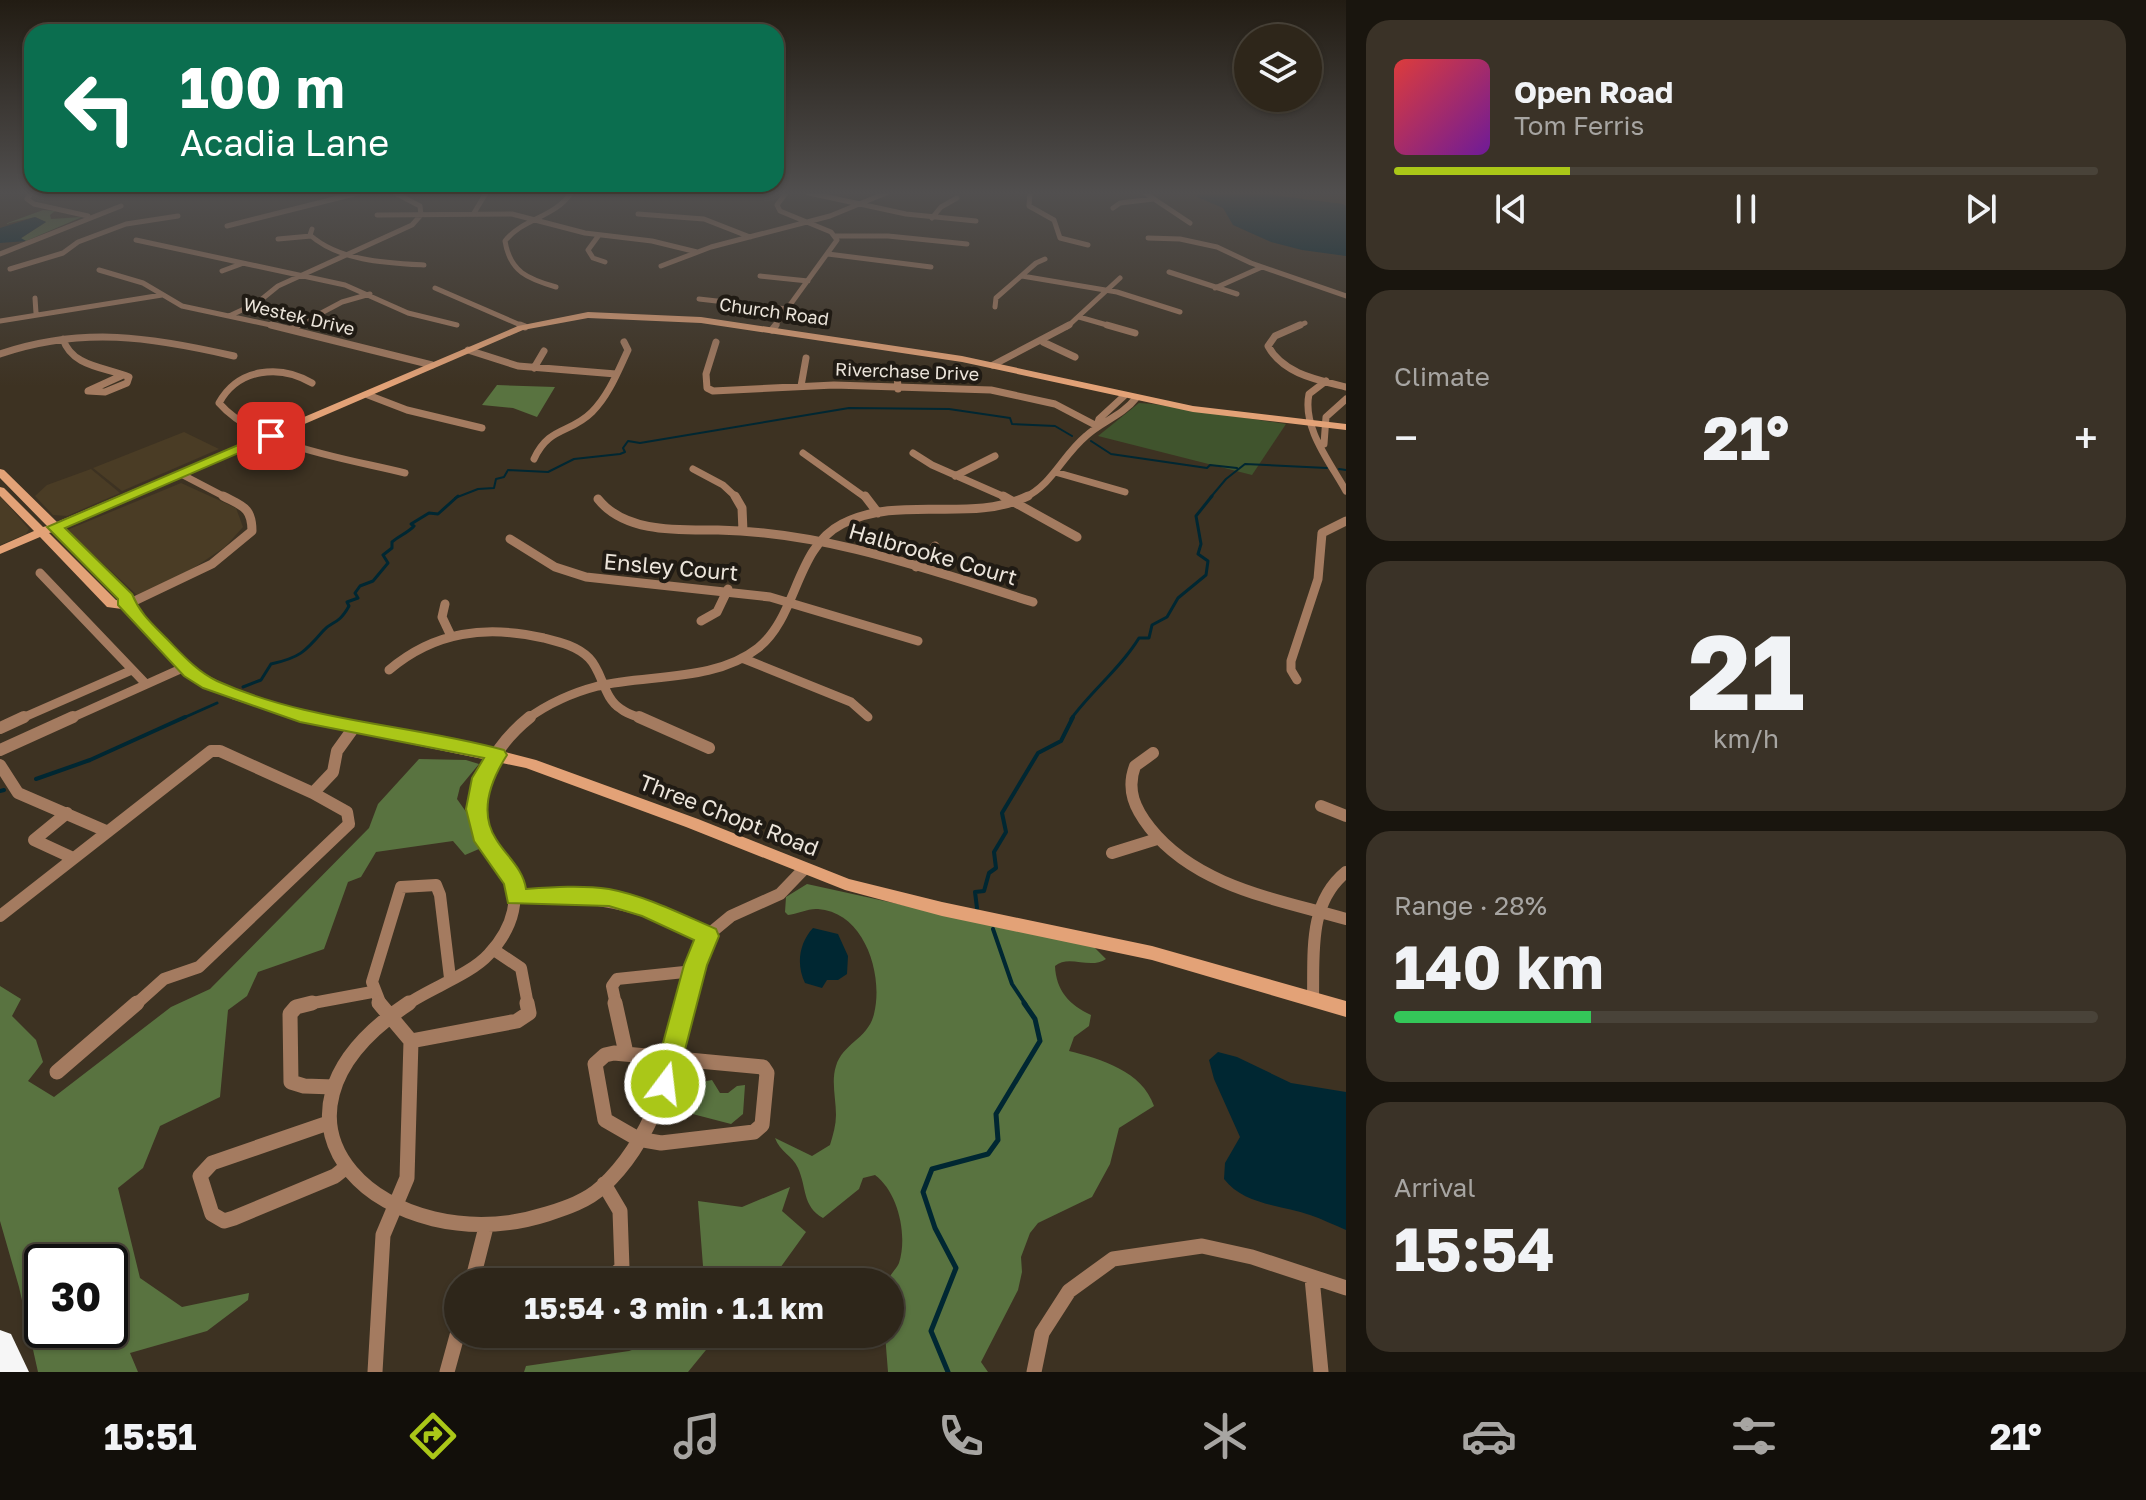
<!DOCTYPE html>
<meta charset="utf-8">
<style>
body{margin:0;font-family:"Golos Text",sans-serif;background:#3a3227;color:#f1f3f6;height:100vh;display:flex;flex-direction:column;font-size:30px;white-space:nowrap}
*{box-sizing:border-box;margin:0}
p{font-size:26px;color:#a7a5a2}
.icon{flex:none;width:44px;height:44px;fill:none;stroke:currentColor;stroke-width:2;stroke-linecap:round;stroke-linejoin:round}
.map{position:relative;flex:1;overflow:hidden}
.drawer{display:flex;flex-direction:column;gap:20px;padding:20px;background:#19150e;width:800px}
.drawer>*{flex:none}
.guide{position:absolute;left:24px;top:24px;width:760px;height:168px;border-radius:24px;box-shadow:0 2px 6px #0004,0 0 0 2px #494339;background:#0b6e4f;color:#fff;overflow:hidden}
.fabs{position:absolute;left:1234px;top:24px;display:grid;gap:16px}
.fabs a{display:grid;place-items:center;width:88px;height:88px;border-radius:50%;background:#2e261a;box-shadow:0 2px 6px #0004,0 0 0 2px #494339;font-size:40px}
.speed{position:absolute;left:24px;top:1244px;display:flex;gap:16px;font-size:40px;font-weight:700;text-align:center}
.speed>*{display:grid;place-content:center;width:104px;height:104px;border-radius:50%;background:#2e261a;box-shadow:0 2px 6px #0004,0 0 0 2px #494339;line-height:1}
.speed .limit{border:4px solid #111;border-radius:12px;background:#fff;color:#111}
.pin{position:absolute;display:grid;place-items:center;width:68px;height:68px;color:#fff;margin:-34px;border-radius:16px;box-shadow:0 4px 12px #0006}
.me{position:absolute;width:88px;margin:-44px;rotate:15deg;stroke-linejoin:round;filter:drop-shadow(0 0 6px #0008)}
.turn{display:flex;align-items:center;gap:28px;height:168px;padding:0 24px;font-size:36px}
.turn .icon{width:104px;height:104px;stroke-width:2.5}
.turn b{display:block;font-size:56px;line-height:68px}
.big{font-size:60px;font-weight:700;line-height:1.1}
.drawer .tile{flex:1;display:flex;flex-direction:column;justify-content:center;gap:12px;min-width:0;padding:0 28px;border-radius:24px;background:#3a3227}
.drawer .dial{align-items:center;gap:0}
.dial b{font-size:104px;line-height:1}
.song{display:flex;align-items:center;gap:24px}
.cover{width:96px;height:96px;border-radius:12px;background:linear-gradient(135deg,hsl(0 70% 55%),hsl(280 70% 35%))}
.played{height:8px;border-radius:4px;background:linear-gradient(90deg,#aac718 25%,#494339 25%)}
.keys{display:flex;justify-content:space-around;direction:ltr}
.heat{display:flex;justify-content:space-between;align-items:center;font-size:44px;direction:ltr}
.charge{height:12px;border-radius:6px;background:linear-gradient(90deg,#34c759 28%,#494339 0)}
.trip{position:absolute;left:444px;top:1268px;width:460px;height:80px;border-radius:40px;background:#2e261a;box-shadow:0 2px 6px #0004,0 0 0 2px #494339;font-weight:700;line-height:80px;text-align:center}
.tabs{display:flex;height:128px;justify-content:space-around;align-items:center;background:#120f0a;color:#a7a5a2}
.tabs .icon{width:56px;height:56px}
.tabs .current{color:#aac718}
.tabs b{font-size:36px;color:#f1f3f6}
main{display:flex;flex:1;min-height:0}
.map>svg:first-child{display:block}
.built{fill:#4a3c25}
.green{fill:#40542d}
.forest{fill:#597340;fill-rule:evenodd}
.water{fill:#002732}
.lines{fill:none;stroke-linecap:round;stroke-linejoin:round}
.stream-far3{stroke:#002732;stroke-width:2}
.stream-far2{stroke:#002732;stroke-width:3}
.stream-far1{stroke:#002732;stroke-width:4}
.stream{stroke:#002732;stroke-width:5}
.minor-far4{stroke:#a47b60;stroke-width:5}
.minor-far3{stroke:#a47b60;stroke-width:7}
.minor-far2{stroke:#a47b60;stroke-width:9}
.minor-far1{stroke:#a47b60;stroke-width:12}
.minor{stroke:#a47b60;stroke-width:15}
.secondary{fill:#e3a277;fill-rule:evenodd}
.motorway{fill:#f6f6f6;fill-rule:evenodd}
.route{fill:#aac718;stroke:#6e8110;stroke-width:2}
.labels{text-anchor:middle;stroke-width:8;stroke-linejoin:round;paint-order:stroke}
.far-street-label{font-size:18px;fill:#ece5db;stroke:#201b14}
.street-label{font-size:22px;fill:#ece5db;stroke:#201b14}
</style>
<main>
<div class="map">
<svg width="1346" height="1372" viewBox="0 0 1346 1372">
<rect width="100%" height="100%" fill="#3d3222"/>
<path class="built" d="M184 432 219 449 122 491 93 468Z
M91 469 120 493 67 516 53 515 35 496 47 485Z
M181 483 236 508 243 527 225 547 189 571 137 595 67 530Z
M0 496 29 529 26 534 0 545Z"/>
<path class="green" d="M1139 403 1153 404 1286 424 1252 475 1098 436Z"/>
<path class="forest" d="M43 210 55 211 50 215 51 219 82 217 26 241 20 239 46 222 35 217 5 224Z
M497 385 555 387 537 417 513 408 482 405Z
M419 759 466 760 479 764 460 787 457 799 469 816 479 849 465 855 453 841 376 852 361 877 348 882 324 949 258 972 247 996 228 1010 220 1097 160 1126 143 1168 118 1188 140 1278 182 1307 249 1293 248 1300 207 1331 130 1353 138 1372H38L19 1287 0 1221V986L21 999 12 1016 36 1040 43 1062 28 1081 54 1097 171 1007 210 989 369 828 378 804ZM42 1262H110V1330H42Z
M807 884 1094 947 1106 959C1090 970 1069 954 1055 966 1056 990 1069 1005 1091 1015L1089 1026 1074 1037 1069 1051C1101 1059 1142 1071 1154 1106L1119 1128 1110 1164 1092 1197 1038 1223 1030 1233 1021 1257 1022 1272 1018 1290 981 1362 988 1372H888L885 1334H890C890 1319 886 1289 889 1279 891 1273 897 1268 899 1263 908 1235 898 1192 875 1175L863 1178 859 1189 823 1218C802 1206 807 1188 798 1168 792 1155 780 1152 775 1138L812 1156 830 1145C833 1135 836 1125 836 1115 836 1099 831 1081 836 1066 843 1043 868 1039 874 1014 884 974 864 912 818 909 809 908 797 914 788 915L785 912 786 897Z
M695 1075 702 1082 712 1080 720 1093H728L737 1086 745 1085 743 1114 731 1124 681 1111 663 1119 662 1106 680 1099 673 1084 686 1085Z
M790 1187 782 1211 806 1232 770 1282H701L704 1279 698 1201 742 1207Z
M663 1334H719L688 1372H524L526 1366 629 1351 663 1339Z"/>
<path class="water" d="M1198 193 1272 195 1343 204 1346 206V256L1302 250 1271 242 1233 225 1223 208 1197 197Z
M35 217 46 222 21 238 26 241 0 243V228Z
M813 928 838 934 848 956 847 974 838 980H827L822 988 805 983C796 965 799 943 813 928Z
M1218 1052 1237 1057 1291 1083 1346 1092V1230C1334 1225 1322 1219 1310 1215 1281 1205 1244 1205 1224 1179L1225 1163 1240 1137 1214 1079 1209 1060Z"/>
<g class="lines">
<path class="stream-far3" d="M1091 441 1111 454 1207 468 1210 465 1237 468
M1339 469 1346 470
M455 498 478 489 494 488 496 479 504 477 508 470 548 472 574 459 620 454 625 452 623 448 628 441 640 443 849 408 949 409 1010 418 1012 424 1055 426 1072 436
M1210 498 1226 479 1245 464 1327 468"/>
<path class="stream-far2" d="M243 687 261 680 271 664C299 658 305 652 323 631 331 621 338 626 349 606L347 602 358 598 355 593 360 586 373 581 388 563 383 555 392 548V542C399 536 409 532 414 526L411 524 429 513 438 514 458 496
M181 719 217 703
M1071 719C1092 690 1120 669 1139 638H1149L1152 625 1167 617 1178 598 1206 575 1208 561 1198 554 1201 544 1196 516 1212 496"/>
<path class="stream-far1" d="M36 779 90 760 185 717
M0 791 4 790
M977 908 975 892 984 891 989 873 996 868 994 852 1006 832 1002 813 1038 753 1061 741 1073 717
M993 929 1012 984 1026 1005"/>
<path class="stream" d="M948 1372 931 1331 956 1268 935 1228 923 1192 932 1169 988 1154 998 1140 996 1114 1040 1041 1035 1019 1024 1003"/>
<path class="minor-far4" d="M31 193 27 199 34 204 88 216
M809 193 906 214 976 221
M1030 193 1029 206 1054 220 1060 238 1088 245
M1145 193 1190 223
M1113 208 1120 203 1153 199
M474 213 486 193
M638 214 704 219 750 237
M377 215 512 214 585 233 652 241 697 252
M932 218 941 207 957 198
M227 226 358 193
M312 229 310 235C339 261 387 263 424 265
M599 235 588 250 593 258 605 262
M836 236H888L967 244
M1148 238 1180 239 1217 247 1251 263 1346 296
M278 239 311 236
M136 240 345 285 408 313 457 325
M0 254 121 206
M828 254 931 267
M661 266 711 247 830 216 886 193
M10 269 63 253 78 242 126 224 178 216
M99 270 143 283 182 306 280 327
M222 271 241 264
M1169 272 1237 294
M760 276 808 281
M1022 276 1117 292 1180 312
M556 287C528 279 510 272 505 241 523 218 554 218 571 193
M435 288 525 327
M1215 288 1262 267
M35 298 36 313
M699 299 787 309
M995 307 996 298 1036 263 1045 259
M229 316 257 303 278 286 412 225 421 215 420 206 395 193
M1079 317 1114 327
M0 321 162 295
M295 327 342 302 370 294
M774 327 837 240 831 232 780 211 777 205 786 193
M1067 327 1120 278
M1296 327 1305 323"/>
<path class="minor-far3" d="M271 325 432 365
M520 325 525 327
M1107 325 1135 333
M1300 325 1275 336 1268 346C1283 374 1318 380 1346 387
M291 329 298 325
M772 330 776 325
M63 339C72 367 105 367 129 377L127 383 105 392 88 391 123 375
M716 342 706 374 707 388 713 391 834 385 991 390 1055 404 1097 426
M1043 342 1075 357
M468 350 518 366 616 374
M0 354C83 326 151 337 234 356
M993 365 1069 325
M534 368 544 351
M897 373 898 389
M1326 381 1309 394C1302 428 1330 462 1346 491
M312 383C280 364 238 368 219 403 257 447 350 459 405 473
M801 386 806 358
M368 395 407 410 482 428
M1097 426 1099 419 1124 396
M1324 444 1326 417 1346 399
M803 453 866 498
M913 453 932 465 1007 498
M534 459C549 426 570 434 592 412 609 395 618 371 628 350L624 342
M693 469 723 485 737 498
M1055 472 1125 492
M181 474 227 498
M955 476 995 456
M1024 498C1053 484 1062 456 1086 436 1102 421 1122 416 1136 398"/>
<path class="minor-far2" d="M735 496 742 508 743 531
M865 496 878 513
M1003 496 1077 537
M598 499C625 533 678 530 718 530 827 532 930 570 1033 602
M510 539 555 567 586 577 770 597 918 641
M916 567 935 546
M40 573 146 684
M445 604 442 617 450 634
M126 605 212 564 252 531C252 507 242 506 223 496
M701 621 717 612 728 589
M742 658 851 702 868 717
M389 670C435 631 486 625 544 638 560 642 577 646 589 658 603 672 603 698 621 709 627 714 636 716 643 719
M1297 680 1291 670V661L1318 579 1322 533 1346 521
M20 719 132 670
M69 719 185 667
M527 719C549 703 571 693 598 686 649 674 715 682 758 648 798 616 795 548 842 524 900 494 970 524 1028 496"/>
<path class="minor-far1" d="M639 717 709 748
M0 728 24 717
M0 750 73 717
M1153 753 1135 766C1126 790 1135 809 1150 828 1197 887 1277 899 1346 919
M0 765 18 793 106 831
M313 793 333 772 337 751 355 726
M1321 806 1346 816
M67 813 34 840 73 858
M1112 853 1157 839
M515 897C589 892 641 905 708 936
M0 916 211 751H220L313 793 347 812 349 824 199 967 164 979 135 1005
M494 950 521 968 528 1005
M1313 998C1314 953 1308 903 1346 872
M302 1005 372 992
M381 1005 372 982 401 887 436 885 440 895 450 978
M406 1005C430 988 470 975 489 954 513 928 524 895 504 864 499 856 490 850 485 841 462 796 495 745 530 717
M616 1005 612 986 617 979 694 971
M686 1005 696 962 708 935 731 916 780 894 804 869"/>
<path class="minor" d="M312 1003 296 1007 290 1014 291 1082 304 1086 334 1087
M409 1003C229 1122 389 1264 547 1214 566 1208 587 1201 602 1187 653 1141 672 1068 687 1003
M615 1003 626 1053
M411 1041 517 1021 529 1013 527 1003
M614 1053 763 1067 767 1073 762 1125 754 1132 661 1143 638 1139 605 1120 595 1064 605 1055Z
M57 1072 137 1003
M328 1123 212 1163 200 1176 212 1214 224 1221 234 1218 335 1176 345 1168
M1312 1278 1321 1372
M472 1282 486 1227
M566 1282 611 1277 622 1268 620 1211 604 1184
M375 1372 383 1235 407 1178 411 1041 379 1003
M447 1372 458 1332
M1034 1372 1042 1333 1069 1291 1113 1259 1202 1246 1252 1257 1346 1288"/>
<path class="secondary" d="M588 312 701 317 962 356 1193 406 1346 424V430L1193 412 962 362 701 323 588 318 523 330 63 528 131 595 132 604 195 669 242 693 302 712 497 750 536 760 698 819 849 879 942 902 1152 946 1346 1001V1017L1152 960 942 916 845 890 686 827 526 768 300 721 232 699 185 675 122 609 107 607 40 537 0 554V546L34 531 0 496V487L4 488 43 527 47 526 0 478V469L4 470 57 522 518 326ZM53 532 121 599 120 601 116 600 49 533Z"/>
<path class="motorway" d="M0 1330 11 1334 29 1372H0Z"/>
</g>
<linearGradient id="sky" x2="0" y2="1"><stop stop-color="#221c13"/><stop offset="0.5" stop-color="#514f4f"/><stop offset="1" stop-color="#514f4f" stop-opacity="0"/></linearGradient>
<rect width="1346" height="386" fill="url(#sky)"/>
<path class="route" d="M266 433 278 436 65 528 132 594C140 613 150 622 165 637 181 653 196 671 217 681 308 722 409 724 504 750L507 755C491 780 478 811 496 839 506 856 523 868 526 889 553 887 582 885 609 889 646 896 681 914 716 929L719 936 707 965 674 1092 665 1096 656 1092 652 1084 684 965 694 940 642 916 609 906 508 903 504 884 474 841 466 809 472 778 484 758 300 722 203 688 184 676 118 605V599L47 527Z"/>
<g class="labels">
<g class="far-street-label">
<text transform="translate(774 312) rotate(8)" y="6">Church Road</text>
<text transform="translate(299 317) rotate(13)" y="6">Westek Drive</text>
<text transform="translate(907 372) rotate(2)" y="6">Riverchase Drive</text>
</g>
<g class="street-label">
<text transform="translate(933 554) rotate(16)" y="8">Halbrooke Court</text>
<text transform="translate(671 567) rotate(5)" y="8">Ensley Court</text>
<text transform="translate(729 815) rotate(21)" y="8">Three Chopt Road</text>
</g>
</g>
</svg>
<div class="fabs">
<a><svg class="icon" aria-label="layers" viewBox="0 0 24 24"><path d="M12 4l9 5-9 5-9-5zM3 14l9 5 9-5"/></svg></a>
</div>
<div class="speed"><div class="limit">30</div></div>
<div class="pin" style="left:271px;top:436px;background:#d93025"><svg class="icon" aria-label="arrive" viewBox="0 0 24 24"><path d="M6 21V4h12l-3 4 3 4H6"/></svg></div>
<svg class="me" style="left:665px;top:1084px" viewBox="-20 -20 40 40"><circle r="17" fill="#aac718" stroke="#fff" stroke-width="3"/><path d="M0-11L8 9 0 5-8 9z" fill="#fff"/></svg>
<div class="trip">15:54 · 3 min · 1.1 km</div>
<div class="guide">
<div class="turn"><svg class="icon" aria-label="left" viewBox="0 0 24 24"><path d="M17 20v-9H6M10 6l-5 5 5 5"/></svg><div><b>100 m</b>Acadia Lane</div></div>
</div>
</div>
<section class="drawer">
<div class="tile">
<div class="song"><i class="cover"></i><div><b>Open Road</b><p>Tom Ferris</p></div></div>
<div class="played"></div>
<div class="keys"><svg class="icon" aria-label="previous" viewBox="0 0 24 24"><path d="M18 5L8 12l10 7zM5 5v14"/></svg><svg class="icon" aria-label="pause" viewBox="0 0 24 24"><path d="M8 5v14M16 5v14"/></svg><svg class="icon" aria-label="next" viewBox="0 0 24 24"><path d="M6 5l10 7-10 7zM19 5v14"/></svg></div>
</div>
<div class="tile"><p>Climate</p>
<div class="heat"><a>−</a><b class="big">21°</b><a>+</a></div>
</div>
<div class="tile dial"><b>21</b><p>km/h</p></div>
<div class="tile"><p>Range · 28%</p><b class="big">140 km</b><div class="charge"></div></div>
<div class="tile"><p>Arrival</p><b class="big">15:54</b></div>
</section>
</main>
<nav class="tabs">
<b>15:51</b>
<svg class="icon current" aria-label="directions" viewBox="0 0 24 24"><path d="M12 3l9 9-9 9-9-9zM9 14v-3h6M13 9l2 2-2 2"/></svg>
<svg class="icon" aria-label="music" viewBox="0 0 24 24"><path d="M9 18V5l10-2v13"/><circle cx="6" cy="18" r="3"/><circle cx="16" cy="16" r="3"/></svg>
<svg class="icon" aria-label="phone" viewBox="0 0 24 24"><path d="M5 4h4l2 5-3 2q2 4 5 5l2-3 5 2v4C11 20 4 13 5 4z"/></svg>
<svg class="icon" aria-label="climate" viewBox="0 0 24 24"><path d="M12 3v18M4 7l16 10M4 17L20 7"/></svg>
<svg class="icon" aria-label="car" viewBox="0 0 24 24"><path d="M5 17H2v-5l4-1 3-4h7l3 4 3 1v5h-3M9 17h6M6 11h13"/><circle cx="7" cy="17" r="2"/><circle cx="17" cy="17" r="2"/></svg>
<svg class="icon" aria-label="filters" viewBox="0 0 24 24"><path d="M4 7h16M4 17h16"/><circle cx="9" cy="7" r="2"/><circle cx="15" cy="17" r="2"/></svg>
<b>21°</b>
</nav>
